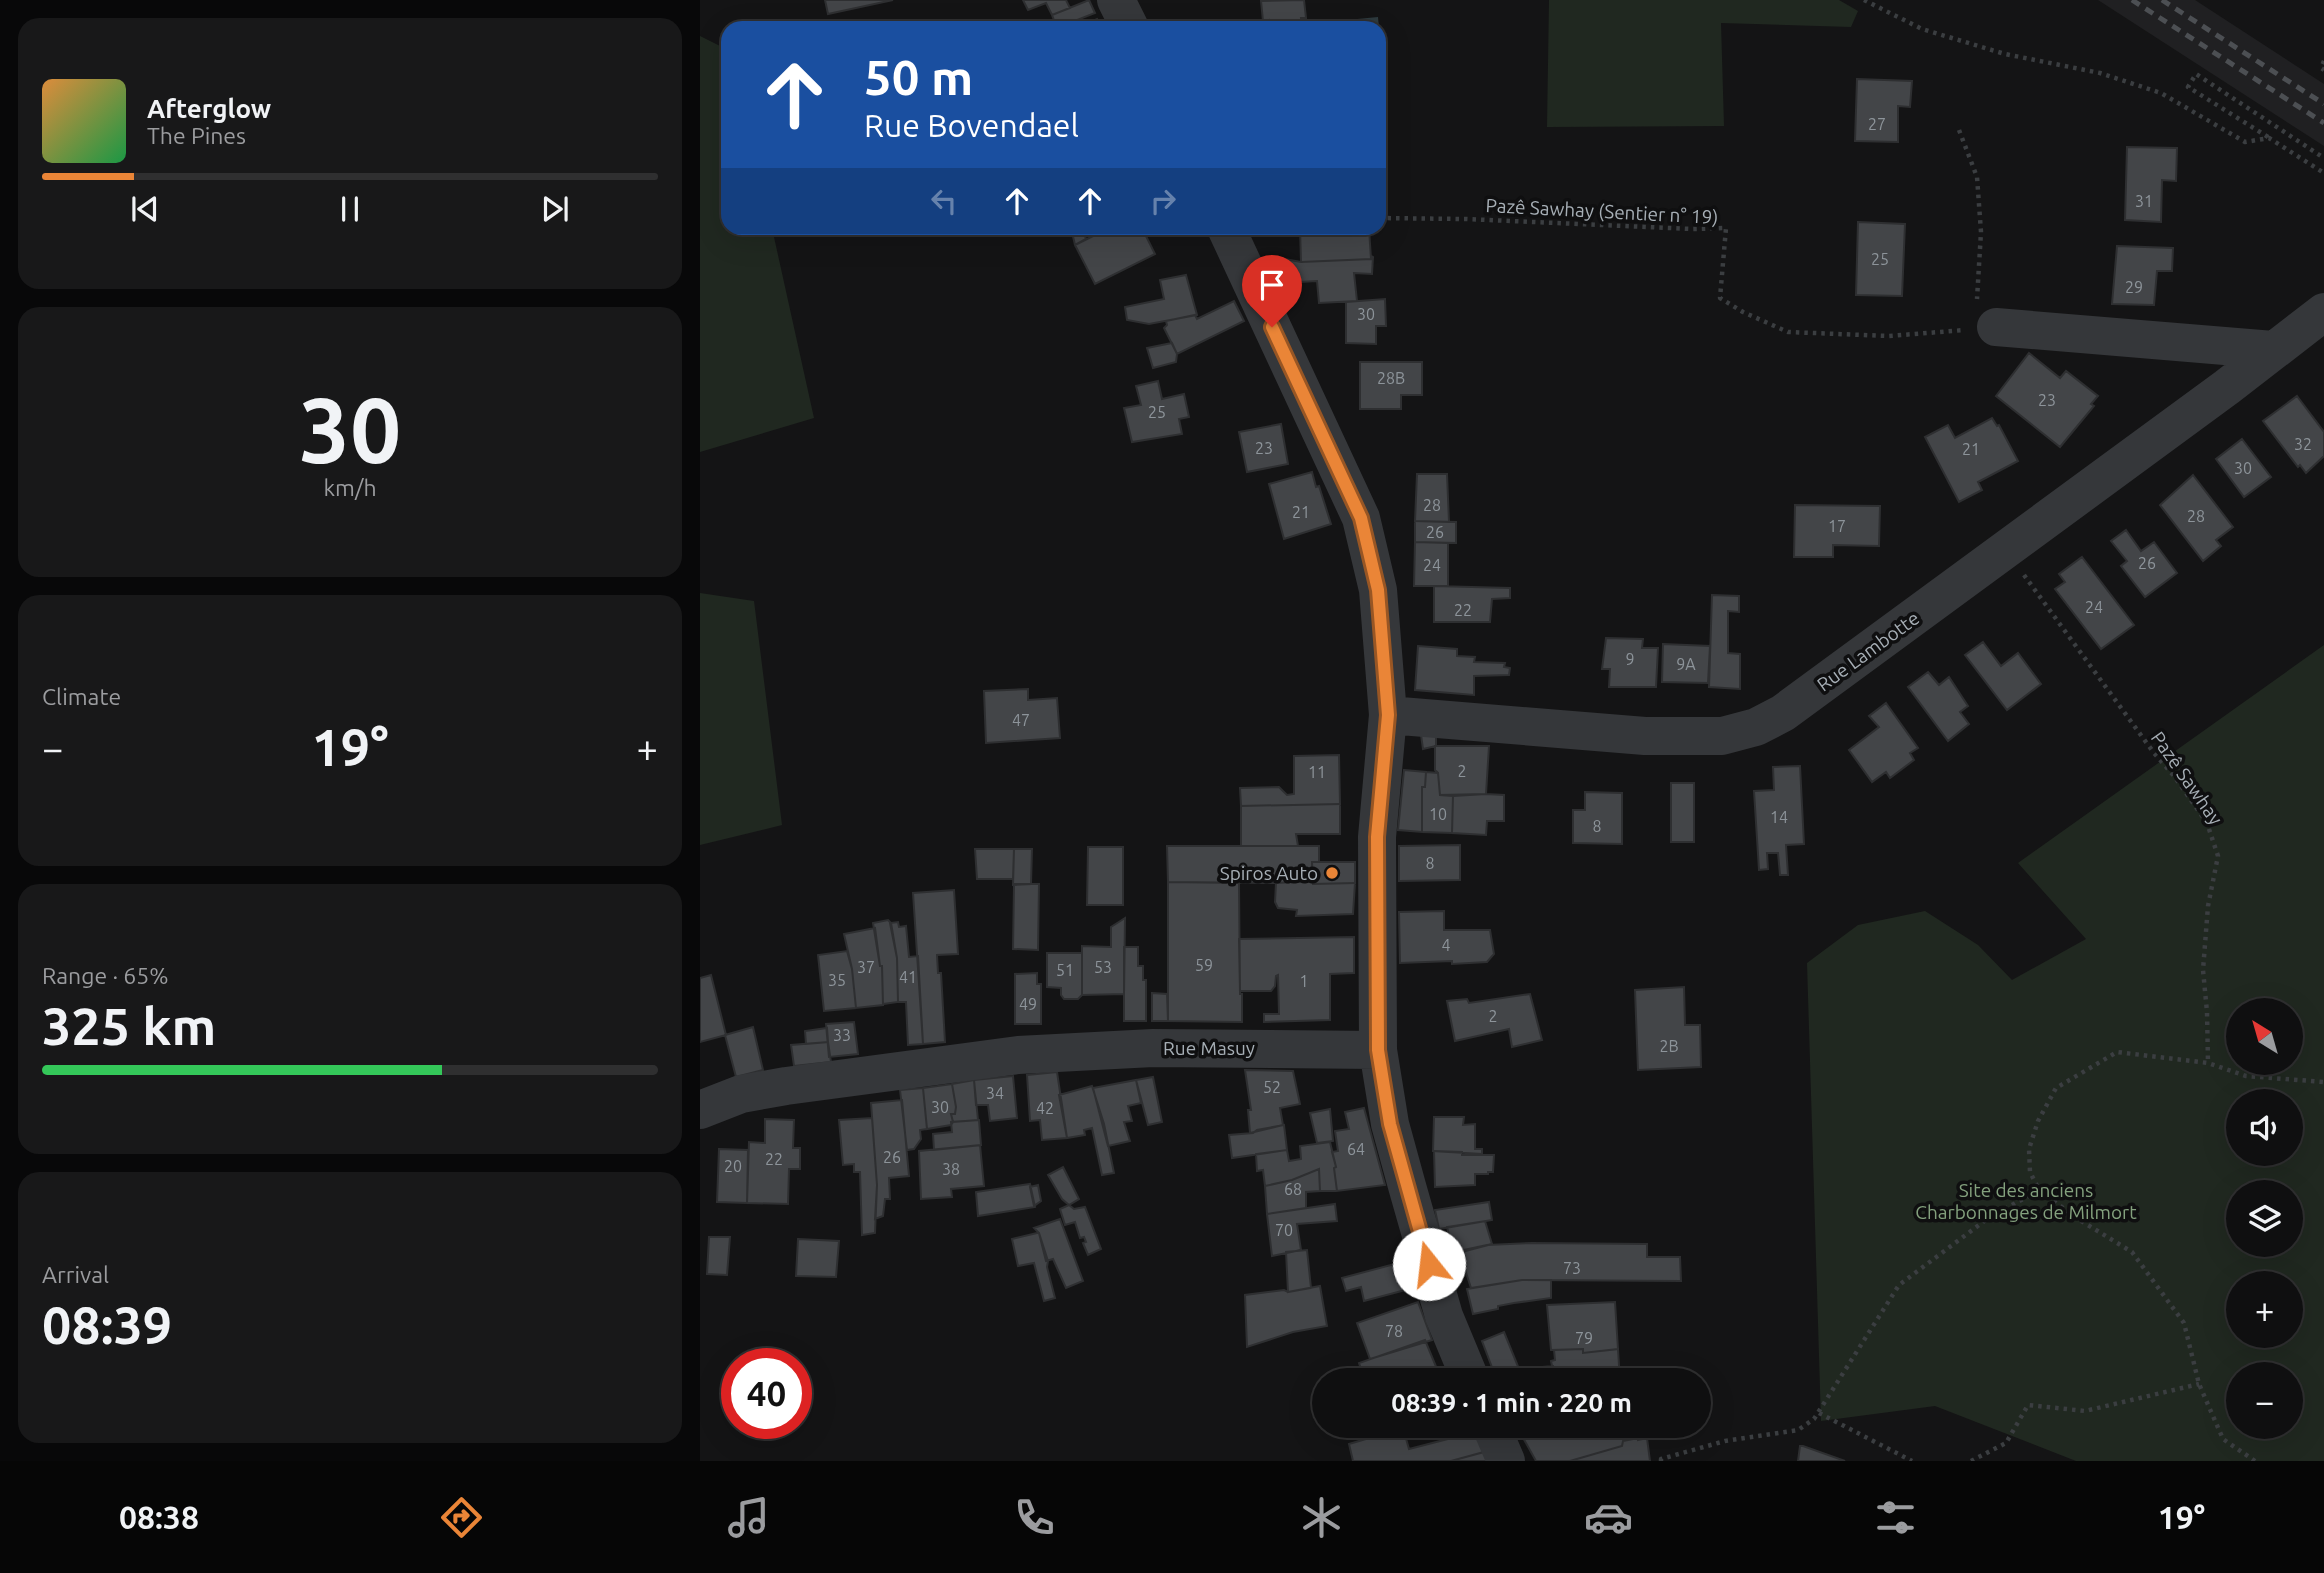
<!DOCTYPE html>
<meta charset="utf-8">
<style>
body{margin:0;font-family:Ubuntu,sans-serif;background:#181819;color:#f1f3f6;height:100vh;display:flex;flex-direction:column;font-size:26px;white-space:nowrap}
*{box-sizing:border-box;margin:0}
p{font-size:23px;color:#9b9c9f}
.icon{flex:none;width:38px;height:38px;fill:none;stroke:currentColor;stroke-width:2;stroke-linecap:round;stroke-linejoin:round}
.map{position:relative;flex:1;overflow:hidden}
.details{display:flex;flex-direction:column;gap:18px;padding:18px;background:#080809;width:700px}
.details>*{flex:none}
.hud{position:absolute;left:21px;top:21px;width:665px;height:214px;border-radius:21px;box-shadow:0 7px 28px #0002,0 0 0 2px #2f2f30;background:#1a4fa0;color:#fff;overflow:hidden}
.needle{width:46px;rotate:323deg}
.controls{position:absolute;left:1526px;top:998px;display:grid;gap:14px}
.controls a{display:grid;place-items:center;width:77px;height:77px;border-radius:50%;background:#0f0f10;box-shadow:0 7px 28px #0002,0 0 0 2px #2f2f30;font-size:35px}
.speed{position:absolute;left:21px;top:1348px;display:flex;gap:14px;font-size:35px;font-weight:700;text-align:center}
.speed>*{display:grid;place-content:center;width:91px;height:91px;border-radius:50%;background:#0f0f10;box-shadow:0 7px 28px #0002,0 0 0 2px #2f2f30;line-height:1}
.speed .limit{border:10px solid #d22;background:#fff;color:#111}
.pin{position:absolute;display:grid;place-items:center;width:60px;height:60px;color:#fff;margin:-72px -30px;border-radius:50% 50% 50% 0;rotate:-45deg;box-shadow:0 0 7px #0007}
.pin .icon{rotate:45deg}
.me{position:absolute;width:77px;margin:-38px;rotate:344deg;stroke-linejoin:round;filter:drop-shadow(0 0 5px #0008)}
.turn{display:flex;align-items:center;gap:24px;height:147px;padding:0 28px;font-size:32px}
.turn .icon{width:91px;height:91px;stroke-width:2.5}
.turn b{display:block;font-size:49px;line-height:60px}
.lanes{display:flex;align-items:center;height:66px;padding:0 28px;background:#0003;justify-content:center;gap:35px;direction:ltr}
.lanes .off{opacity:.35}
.big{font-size:52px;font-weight:700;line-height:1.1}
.details .tile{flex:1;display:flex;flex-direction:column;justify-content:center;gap:10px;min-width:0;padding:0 24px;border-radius:21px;background:#181819}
.details .dial{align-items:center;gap:0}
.dial b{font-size:91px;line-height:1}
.song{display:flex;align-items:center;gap:21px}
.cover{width:84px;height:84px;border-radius:10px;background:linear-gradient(135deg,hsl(30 70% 55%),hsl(140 70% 35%))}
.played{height:7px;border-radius:4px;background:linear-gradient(90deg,#ea8537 15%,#2f2f30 15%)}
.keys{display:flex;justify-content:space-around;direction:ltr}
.heat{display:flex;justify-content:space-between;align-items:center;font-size:38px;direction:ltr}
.charge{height:10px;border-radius:5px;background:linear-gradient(90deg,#34c759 65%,#2f2f30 0)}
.trip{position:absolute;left:612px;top:1368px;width:399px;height:70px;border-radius:35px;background:#0f0f10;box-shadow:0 7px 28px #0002,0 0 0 2px #2f2f30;font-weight:700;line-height:70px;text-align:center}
.menu{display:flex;height:112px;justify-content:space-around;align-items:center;background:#060606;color:#9b9c9f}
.menu .icon{width:49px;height:49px}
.menu .selected{color:#ea8537}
.menu b{font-size:32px;color:#f1f3f6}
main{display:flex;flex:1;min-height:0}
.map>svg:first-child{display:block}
.built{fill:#202022}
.green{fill:#202820;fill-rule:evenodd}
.water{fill:#2d3a3e}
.building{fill:#434548;stroke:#2e2f31;stroke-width:2}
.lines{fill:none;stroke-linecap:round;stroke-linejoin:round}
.path{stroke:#3b3e41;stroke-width:4.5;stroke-dasharray:3.5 5;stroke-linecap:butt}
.minor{stroke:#35373a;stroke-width:38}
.rail{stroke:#4c4f53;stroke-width:5;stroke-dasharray:9 7;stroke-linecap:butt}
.route-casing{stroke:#985624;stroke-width:18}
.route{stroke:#ea8537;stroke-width:12}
.poi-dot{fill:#ea8537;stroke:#0f0f10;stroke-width:2.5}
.labels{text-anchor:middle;stroke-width:7;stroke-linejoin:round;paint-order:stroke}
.number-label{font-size:16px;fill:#8d949a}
.street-label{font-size:19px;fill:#a6aeb5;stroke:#0f0f10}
.poi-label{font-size:19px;fill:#a6aeb5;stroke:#0f0f10;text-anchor:end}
.park-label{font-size:19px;fill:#83a07d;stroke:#0f0f10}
</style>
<main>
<section class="details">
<div class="tile">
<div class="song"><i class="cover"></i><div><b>Afterglow</b><p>The Pines</p></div></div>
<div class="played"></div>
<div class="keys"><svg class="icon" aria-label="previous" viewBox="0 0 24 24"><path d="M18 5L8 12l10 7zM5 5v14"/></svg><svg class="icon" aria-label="pause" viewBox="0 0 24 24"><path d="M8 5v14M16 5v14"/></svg><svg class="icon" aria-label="next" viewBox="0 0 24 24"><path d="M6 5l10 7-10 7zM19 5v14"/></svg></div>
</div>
<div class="tile dial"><b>30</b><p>km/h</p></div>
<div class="tile"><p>Climate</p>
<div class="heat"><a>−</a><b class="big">19°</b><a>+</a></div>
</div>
<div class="tile"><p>Range · 65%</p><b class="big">325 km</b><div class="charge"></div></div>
<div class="tile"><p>Arrival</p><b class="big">08:39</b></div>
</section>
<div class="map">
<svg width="1624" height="1461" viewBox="0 0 1624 1461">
<rect width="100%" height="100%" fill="#141415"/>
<path class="built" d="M1398 0H1495L1624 84V146Z"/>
<path class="green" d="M849 0H1139L1158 11 1151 27 1021 23 1024 126 847 127Z
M0 36 28 50V228H72L114 418 0 452Z
M0 593 54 601 82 825 0 845Z
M1624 645V1461H1376L1235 1406 1121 1421 1107 963 1158 925 1225 911 1278 945 1312 980 1386 939 1318 863ZM1538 1010H1591V1062H1538ZM1538 1101H1591V1153H1538ZM1538 1192H1591V1244H1538ZM1538 1283H1591V1335H1538ZM1538 1374H1591V1426H1538Z"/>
<path class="water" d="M678 17 679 28H627L626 22Z"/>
<path class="building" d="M125 0H193L128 14Z
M323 0H366L370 8 352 15 346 3 328 10Z
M389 0 395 13 357 28 352 15Z
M604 0 606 18H601L602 28H570L569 20 563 21 561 1Z
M397 19 401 28H378Z
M1157 79 1212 81 1210 107 1198 106V142L1155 141Z
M1427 147 1477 148 1476 181 1462 180 1461 222 1425 220Z
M1158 222 1205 224 1202 296 1156 295Z
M371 228H382L386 239 375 245Z
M409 228H442L455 254 395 284 375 245Z
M600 228H669L671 259 601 262Z
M1417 246 1473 248 1472 271H1457L1454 305 1412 304Z
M671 256 673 257 672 274 654 273 657 301 619 303 617 281 599 282 571 291 561 268 585 259 601 262 671 259Z
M486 275 497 315 449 324 427 320 425 307 464 299 460 280Z
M685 299 686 326H676V344L646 343V302Z
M534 301 544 321 477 354 464 328 467 325 466 321 495 315 497 319Z
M472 343 477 354 476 362 453 368 447 348Z
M1329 353 1360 378 1366 371 1398 396 1391 404 1394 406 1360 447 1296 396Z
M660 362H722V395H701V409H660Z
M458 381 462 399 484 394 489 417 479 419 482 434 432 442 424 408 441 405 436 386Z
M1597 396 1624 432V456L1606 473 1600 465 1598 467 1563 421Z
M1292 418 1297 426 1299 425 1318 461 1278 482 1282 490 1259 502 1225 437 1248 425 1255 438Z
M581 424 588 464 547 472 539 432Z
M1542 439 1571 477 1544 497 1516 459Z
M612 472 616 487 619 486 631 524 584 539 569 484Z
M717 474H747L749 522 715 521Z
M1493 475 1533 527 1516 540 1521 546 1503 561 1460 505Z
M1095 505 1180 506 1179 546 1133 545V557H1094Z
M715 521 756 522V543L715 542Z
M1426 530 1441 551 1454 542 1477 573 1445 597 1421 566 1427 561 1411 541Z
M715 542 748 543V586H714Z
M1382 557 1434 625 1401 649 1355 589 1365 582 1359 574Z
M734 586 810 588V598L792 599 790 622H734Z
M1012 595 1039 596V612L1028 611V653L1040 654V689L1009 687Z
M906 638 943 639 942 648H958L956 687H909L910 669H902Z
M1283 642 1301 666 1318 653 1341 684 1307 710 1265 655Z
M963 644 1010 646 1008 683 962 682Z
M718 646 757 649V656L775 657 774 662 805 663 804 667 810 668 809 675 774 676V695L715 690Z
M1228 672 1239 685 1249 677 1268 706 1260 712 1269 724 1248 741 1208 687Z
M328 689V700L357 698 360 738 286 743 284 691Z
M1186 703 1218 748 1210 753 1214 760 1190 778 1186 772 1172 782 1149 750 1179 727 1169 716Z
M736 733V746L723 749 721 735Z
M735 746H789L786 794 740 795 738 773 735 770Z
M639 755 640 804 541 806 540 788 579 787 587 795 594 794V756Z
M1100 766 1104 844 1086 845 1088 875H1080L1078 853H1067L1068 869 1059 870 1054 791 1074 790 1073 767Z
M704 770 726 772 725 787H722V832L698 830Z
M726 772 738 773 740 795 753 796 752 833 722 832V787H725Z
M971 783H994V842H971Z
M885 792 922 793V844L873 843V810H885Z
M786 794 804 795V821H787L786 835 752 833 753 796Z
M640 804V834H596L598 846H541V806Z
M760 845V880L699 881V846Z
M467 846H619V862H612V881L576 883 468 882Z
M388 847H423V905H387Z
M275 849H314L313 879H277Z
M314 849H332L331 884 313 885Z
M612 862H655V883L613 884Z
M612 881 613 884 655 883 653 914 596 916 597 910 578 908 575 902 576 883Z
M468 882 539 883 540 994H542V1022L468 1021Z
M314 884H339L338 950 313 949Z
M254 890 258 954 237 955 238 973H241L245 1042 223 1044 213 893Z
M744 911V930H790L794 954 787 962 752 964V961L700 963 699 912Z
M425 918 424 994 382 995V946L411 947V927Z
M188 920 191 923 197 958 198 1002 183 1004 182 966H180L173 923Z
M198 922 199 927 206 926 209 957 218 956 223 1044 208 1045 206 1002H198L197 958 190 923Z
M175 928 180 966H182L183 1005 156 1008 152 969 144 934Z
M654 937V973L630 974V1020L564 1022V1014H579L578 975 576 976 575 986 571 991H540L539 939Z
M424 947H438V966H443V980H446V1021H424Z
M147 951 152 969 156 1008 124 1011 118 955Z
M347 953H382V995L378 999H364L361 995V988L347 987Z
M337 973V984H341V1024H315V974Z
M11 975 26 1035 0 1042V978Z
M984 987 985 1025H1000L1001 1067 938 1070 935 990Z
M452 993 467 994 468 1021H452Z
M830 994 842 1040 812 1047 809 1029 755 1041 747 1001 767 999 769 1003Z
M154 1022 158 1054 129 1057 126 1024Z
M53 1027 63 1070 36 1077 25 1035Z
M127 1028 128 1042 106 1044 105 1031Z
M128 1042 131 1062 94 1066 91 1045Z
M545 1070 593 1071 600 1104 580 1108 583 1125 550 1133 548 1110H551Z
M357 1072 367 1138 342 1140 340 1120 330 1121 327 1075Z
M313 1076 317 1118 290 1121 288 1105H276L274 1080Z
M453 1077 462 1122 448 1125 436 1080Z
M274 1080 278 1120 253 1122 251 1114H255L256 1107 252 1084Z
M436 1080 441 1103 428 1106 432 1121 424 1122 430 1141 408 1146 393 1088Z
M252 1084 256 1107 255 1114H251L253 1122 251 1125 227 1129 223 1088Z
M392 1086 404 1124 414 1173 402 1175 392 1128 384 1130 385 1135 367 1138 359 1095Z
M223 1088 227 1129 220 1130 221 1139 214 1149 207 1150 200 1090Z
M202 1100 209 1176 189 1178 190 1199H185L183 1216 175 1219 177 1185 171 1103Z
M664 1108 685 1185 637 1191 634 1168 636 1167 632 1152 638 1151 635 1131 649 1129 645 1112Z
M630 1109 633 1141 617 1143 610 1113Z
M734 1117H764L763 1125 775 1124V1149H782V1154L733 1151Z
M172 1118 177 1185 175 1233 162 1235 160 1172H154V1164L143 1165 139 1120Z
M65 1119 94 1120 93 1148H100V1169H89L88 1204 47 1203 49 1142 65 1143Z
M279 1120 281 1145 234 1150 233 1134 252 1132 251 1122Z
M584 1125 587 1150 532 1158 529 1135 553 1133 557 1130Z
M630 1142 636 1167 634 1168 637 1191H620L619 1169 592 1180 565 1186 563 1170 557 1171 556 1154 587 1150 589 1161 601 1159 600 1146Z
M280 1145 284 1186 251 1189 252 1197 221 1199 219 1151Z
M19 1149 48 1150 47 1203 17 1202Z
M734 1151 762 1152V1155H794L793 1172H788V1174H775V1185L735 1187Z
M363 1167 379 1199 369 1205 362 1199 348 1175Z
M619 1169 620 1191 606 1192V1208L567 1214 565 1186 592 1180Z
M330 1184 335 1207 278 1216 276 1192Z
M338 1185 341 1201 334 1206 330 1187Z
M789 1202 792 1220 739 1229 735 1210Z
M635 1204 637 1221 597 1224 601 1250 572 1256 567 1214Z
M369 1205 374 1209 385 1207 401 1249 388 1255 383 1243 386 1242 384 1237 380 1238 375 1222 365 1225 360 1209Z
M360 1219 383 1281 366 1288 353 1259 346 1261 339 1233 334 1228Z
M785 1221 792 1244 754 1254 747 1227Z
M337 1233H339L348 1261 347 1267 355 1298 344 1301 334 1263 318 1266 312 1239Z
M9 1237H30L27 1275 7 1274Z
M98 1239 139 1241 136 1277 96 1276Z
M832 1243 947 1244V1257H980L981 1281 822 1280 771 1288 759 1251 787 1245Z
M607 1250 611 1288 588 1292 586 1252Z
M706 1261 713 1288 664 1301 661 1287 646 1291 642 1278Z
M822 1280H851V1298L814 1303 798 1306V1309L773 1314 767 1289Z
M620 1286 627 1326 593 1332 547 1347 545 1295 584 1290 588 1292Z
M718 1302 732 1340 670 1359 657 1323Z
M915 1302 918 1349 883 1353V1349L851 1350 847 1305Z
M804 1332 819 1369 853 1366 855 1381H790L786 1372 793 1370 782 1341Z
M725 1340 742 1381H665L659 1363Z
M883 1349V1353L918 1349 920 1381H855L851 1361 855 1360 854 1350Z
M818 1426H861L822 1436Z
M861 1426H933L934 1438 923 1441 922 1446 870 1461H836L822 1436Z
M703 1428 709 1449 775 1432 784 1452 751 1461H653L649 1444Z
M938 1438V1440L947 1438 950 1461H870L922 1446 923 1441Z
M1100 1446H1103L1145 1461H1098Z
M784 1452 788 1461H751Z"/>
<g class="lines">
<path class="path" d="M1164 0 1222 29 1305 54 1400 73 1461 93 1545 142 1569 138 1624 173
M1624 61 1621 68 1624 70
M1259 130 1277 177 1281 232 1277 299
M1568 137 1488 87 1496 74 1624 158
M679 218 765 219 993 229 1026 228 1020 298 1043 312 1088 332 1189 336 1265 330
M1324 575 1454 753 1474 776 1507 823 1518 856 1508 906 1503 970 1507 1012 1508 1063
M1119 1413 1212 1461
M961 1461V1459L1025 1441 1098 1430 1114 1419 1199 1285 1287 1219 1339 1190
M1271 1461 1306 1443 1328 1405 1385 1411 1499 1384
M1555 1461 1523 1439 1499 1384 1484 1323 1432 1252 1378 1219 1339 1190 1330 1172 1329 1149 1338 1121 1356 1088 1417 1052 1508 1063 1546 1076 1624 1082"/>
<path class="minor" d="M416 0 430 28
M526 228 661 518 678 590 688 715 677 837 678 1050 690 1124 707 1186 744 1316 771 1381
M1296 327 1573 350
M688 715 945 736H1022L1056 727 1083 713 1527 387 1624 312
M0 1110 41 1094 86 1086 318 1055 453 1048 678 1050
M791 1426 806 1461"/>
<path class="rail" d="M1432 0 1624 123
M1462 0 1624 104"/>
</g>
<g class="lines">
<defs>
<path id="route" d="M572 327 661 518 678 590 688 715 677 837 678 1050 690 1124 729 1264"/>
</defs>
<use href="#route" class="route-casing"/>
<use href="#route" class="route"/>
</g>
<circle class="poi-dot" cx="632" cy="873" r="7"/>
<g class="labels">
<g class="number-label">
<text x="1177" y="130">27</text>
<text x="1444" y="207">31</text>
<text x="1180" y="265">25</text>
<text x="1434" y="293">29</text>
<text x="666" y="320">30</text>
<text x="691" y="384">28B</text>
<text x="1347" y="406">23</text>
<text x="457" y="418">25</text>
<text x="1603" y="450">32</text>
<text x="564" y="454">23</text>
<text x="1271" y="455">21</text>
<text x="1543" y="474">30</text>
<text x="732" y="511">28</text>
<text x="601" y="518">21</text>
<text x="1496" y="522">28</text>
<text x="1137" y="532">17</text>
<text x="735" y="538">26</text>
<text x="1447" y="569">26</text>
<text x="732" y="571">24</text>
<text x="1394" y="613">24</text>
<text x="763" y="616">22</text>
<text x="930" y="665">9</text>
<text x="986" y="670">9A</text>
<text x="321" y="726">47</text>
<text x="762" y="777">2</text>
<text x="617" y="778">11</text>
<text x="738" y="820">10</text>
<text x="1079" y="823">14</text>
<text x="897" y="832">8</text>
<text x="730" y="869">8</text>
<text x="746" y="951">4</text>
<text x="504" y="971">59</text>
<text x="166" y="973">37</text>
<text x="403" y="973">53</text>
<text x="365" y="976">51</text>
<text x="208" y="983">41</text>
<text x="137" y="986">35</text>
<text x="604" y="987">1</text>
<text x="328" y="1010">49</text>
<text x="793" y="1022">2</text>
<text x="142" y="1041">33</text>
<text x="969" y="1052">2B</text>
<text x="572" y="1093">52</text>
<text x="295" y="1099">34</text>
<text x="240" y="1113">30</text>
<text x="345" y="1114">42</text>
<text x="656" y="1155">64</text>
<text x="192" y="1163">26</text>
<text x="74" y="1165">22</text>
<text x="33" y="1172">20</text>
<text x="251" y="1175">38</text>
<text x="593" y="1195">68</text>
<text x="584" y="1236">70</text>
<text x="872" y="1274">73</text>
<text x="694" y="1337">78</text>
<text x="884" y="1344">79</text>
</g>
<g class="street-label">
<text transform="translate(902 211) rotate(3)" y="7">Pazê Sawhay (Sentier n° 19)</text>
<text transform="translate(1168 651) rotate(-36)" y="7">Rue Lambotte</text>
<text transform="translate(1487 778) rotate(55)" y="7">Pazê Sawhay</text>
<text x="509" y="1055">Rue Masuy</text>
</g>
<g class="poi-label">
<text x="618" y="880">Spiros Auto</text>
</g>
<g class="park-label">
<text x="1326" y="1197">Site des anciens<tspan x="1326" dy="22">Charbonnages de Milmort</tspan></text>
</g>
</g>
</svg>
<div class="controls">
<a><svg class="needle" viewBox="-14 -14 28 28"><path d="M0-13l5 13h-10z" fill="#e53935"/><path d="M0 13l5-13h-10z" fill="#9b9c9f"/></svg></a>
<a><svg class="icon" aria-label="sound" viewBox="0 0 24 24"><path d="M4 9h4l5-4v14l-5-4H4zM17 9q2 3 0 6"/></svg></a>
<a><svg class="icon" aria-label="layers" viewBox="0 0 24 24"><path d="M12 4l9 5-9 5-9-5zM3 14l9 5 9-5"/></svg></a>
<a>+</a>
<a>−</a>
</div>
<div class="speed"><div class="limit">40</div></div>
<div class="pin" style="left:572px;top:327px;background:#d93025"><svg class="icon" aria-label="arrive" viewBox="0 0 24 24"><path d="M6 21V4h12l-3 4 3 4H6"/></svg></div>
<svg class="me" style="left:729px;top:1264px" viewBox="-20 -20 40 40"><circle r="19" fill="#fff"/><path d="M0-13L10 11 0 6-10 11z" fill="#ea8537"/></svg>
<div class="trip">08:39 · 1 min · 220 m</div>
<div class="hud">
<div class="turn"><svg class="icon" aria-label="ahead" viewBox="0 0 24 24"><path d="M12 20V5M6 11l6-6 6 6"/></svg><div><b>50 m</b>Rue Bovendael</div></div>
<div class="lanes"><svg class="icon off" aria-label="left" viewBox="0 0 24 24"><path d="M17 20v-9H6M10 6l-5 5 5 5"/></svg><svg class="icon" aria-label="ahead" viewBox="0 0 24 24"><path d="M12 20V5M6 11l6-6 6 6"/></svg><svg class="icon" aria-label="ahead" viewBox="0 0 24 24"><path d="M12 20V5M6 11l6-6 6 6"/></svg><svg class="icon off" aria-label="right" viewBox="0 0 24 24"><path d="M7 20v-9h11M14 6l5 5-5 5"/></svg></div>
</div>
</div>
</main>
<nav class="menu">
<b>08:38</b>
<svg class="icon selected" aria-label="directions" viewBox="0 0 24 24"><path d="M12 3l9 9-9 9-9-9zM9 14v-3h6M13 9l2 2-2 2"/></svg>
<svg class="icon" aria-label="music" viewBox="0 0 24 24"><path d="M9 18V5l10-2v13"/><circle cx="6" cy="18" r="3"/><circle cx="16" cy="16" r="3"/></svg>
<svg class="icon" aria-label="phone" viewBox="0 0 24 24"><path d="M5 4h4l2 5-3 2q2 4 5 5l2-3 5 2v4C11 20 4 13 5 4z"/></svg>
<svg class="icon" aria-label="climate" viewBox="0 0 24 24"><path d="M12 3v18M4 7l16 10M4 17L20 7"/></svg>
<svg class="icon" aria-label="car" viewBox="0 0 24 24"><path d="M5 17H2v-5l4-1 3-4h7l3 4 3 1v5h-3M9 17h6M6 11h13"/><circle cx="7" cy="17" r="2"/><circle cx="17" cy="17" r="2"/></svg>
<svg class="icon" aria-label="filters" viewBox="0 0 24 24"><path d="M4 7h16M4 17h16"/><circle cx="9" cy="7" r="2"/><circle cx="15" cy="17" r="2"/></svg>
<b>19°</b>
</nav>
